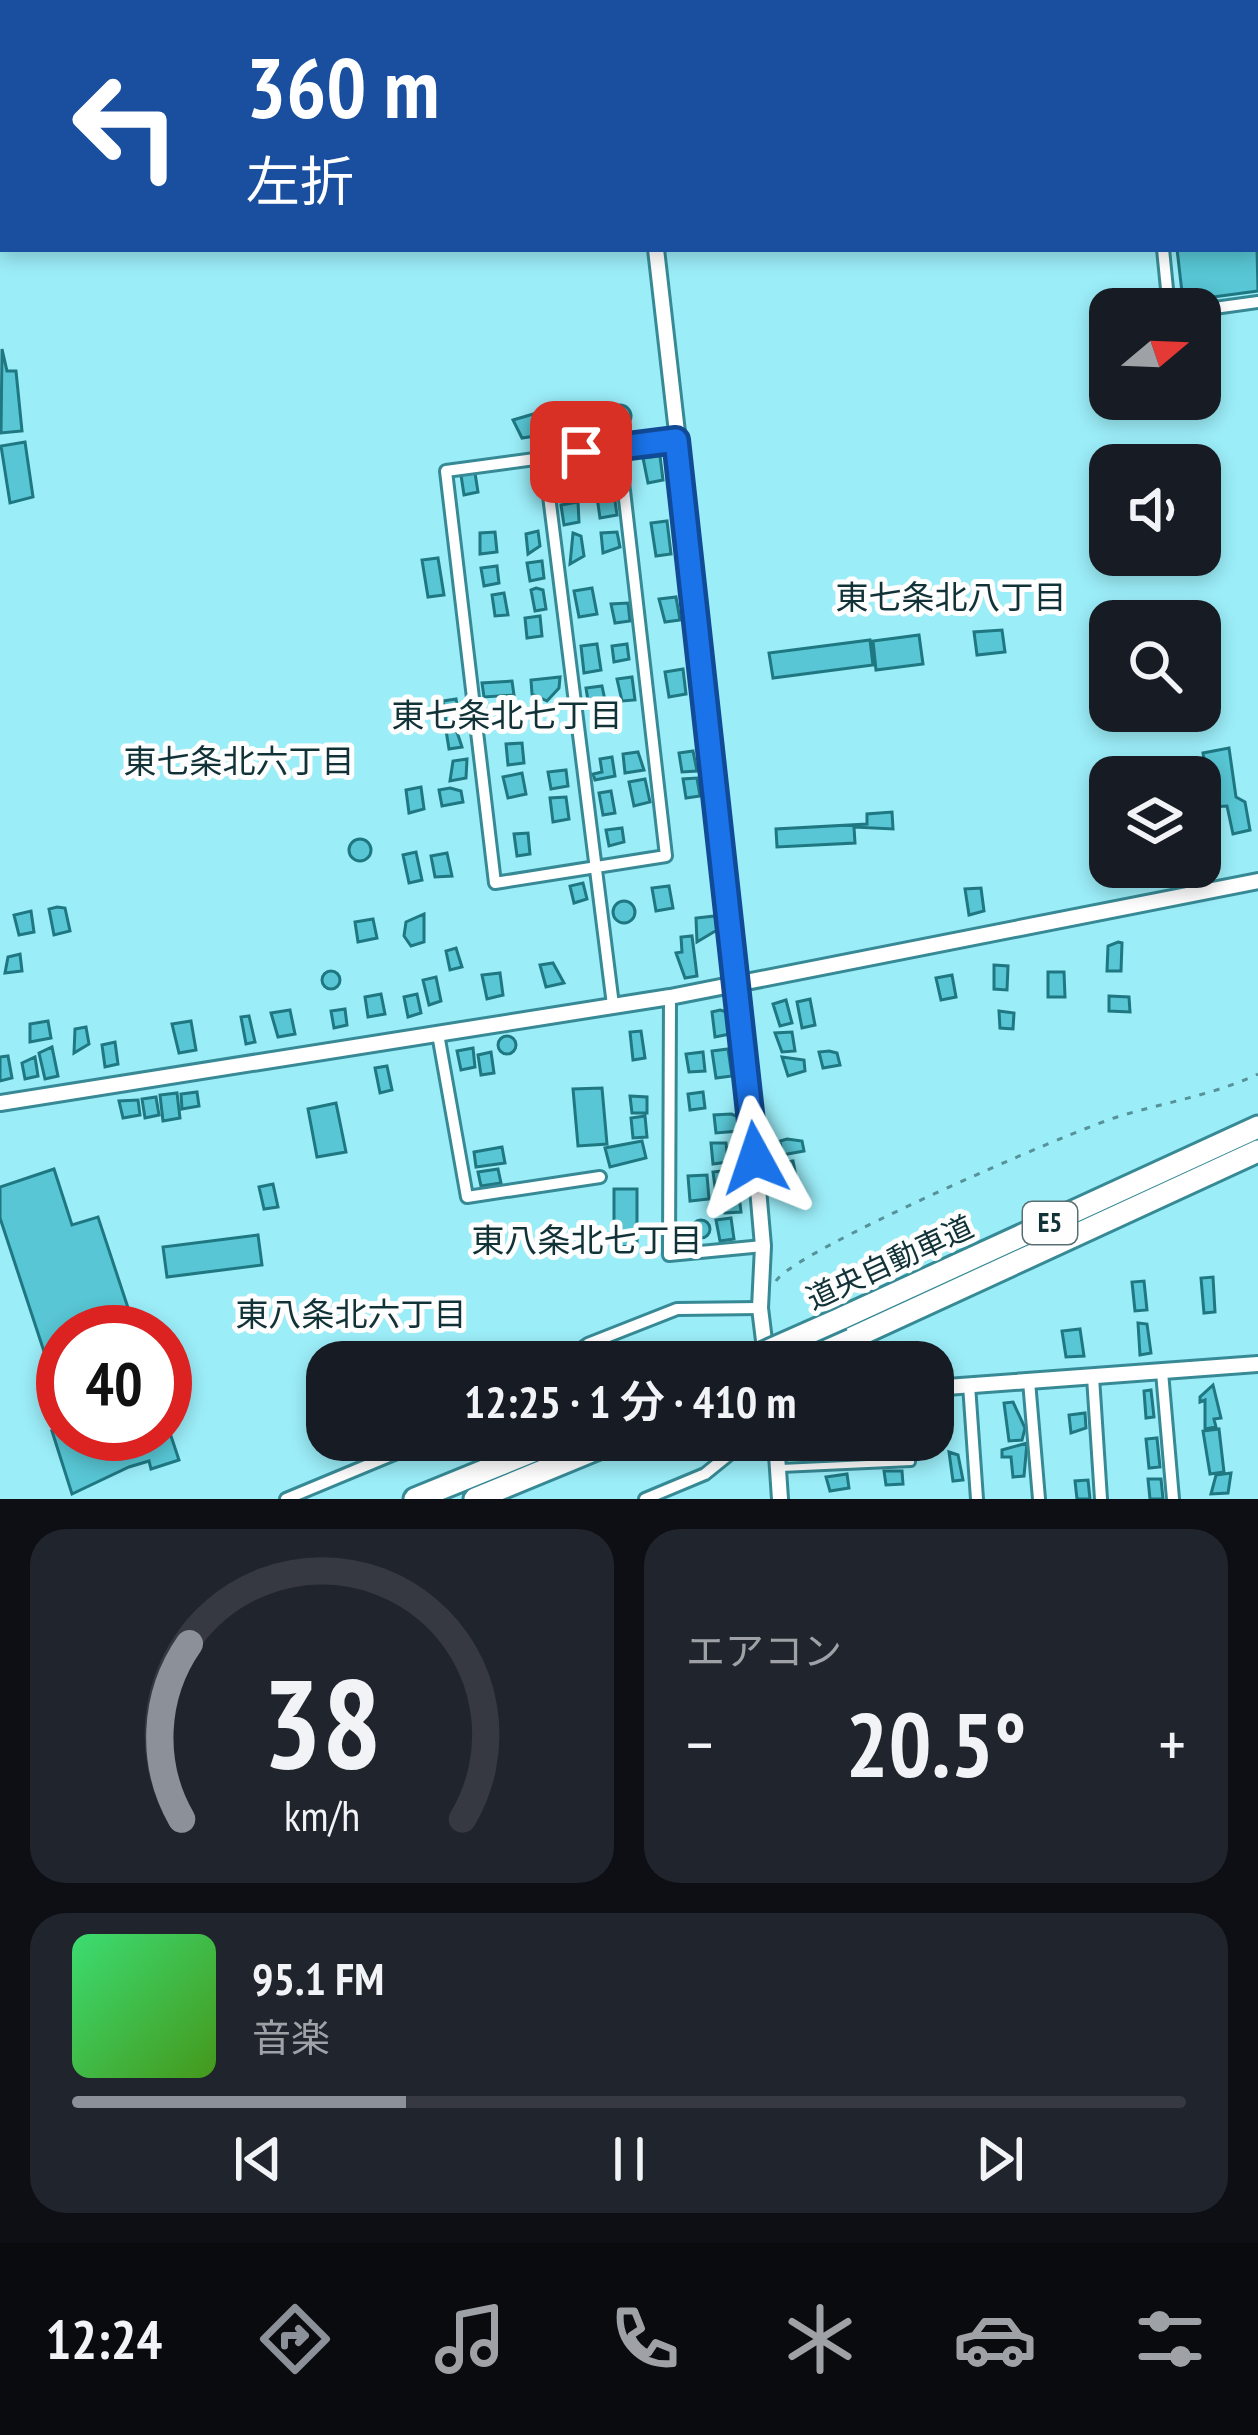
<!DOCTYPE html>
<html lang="ja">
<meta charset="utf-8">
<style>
body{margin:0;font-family:"PT Sans Narrow","Noto Sans JP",sans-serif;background:#20242c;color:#f1f3f6;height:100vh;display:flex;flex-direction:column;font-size:45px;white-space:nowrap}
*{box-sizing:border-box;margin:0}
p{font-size:39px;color:#9ea1a6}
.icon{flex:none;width:66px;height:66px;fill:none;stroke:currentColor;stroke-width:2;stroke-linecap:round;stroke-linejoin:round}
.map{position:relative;height:1499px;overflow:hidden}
.panel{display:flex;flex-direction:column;gap:30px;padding:30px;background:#0d0f14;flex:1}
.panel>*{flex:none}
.top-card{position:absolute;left:0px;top:0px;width:1260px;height:252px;box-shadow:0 6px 18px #0003;background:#1a4fa0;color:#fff;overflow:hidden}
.needle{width:78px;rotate:71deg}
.buttons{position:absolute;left:1089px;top:288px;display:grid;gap:24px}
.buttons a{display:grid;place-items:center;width:132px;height:132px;border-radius:24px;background:#171b24;box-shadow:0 6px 18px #0003;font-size:60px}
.speed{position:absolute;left:36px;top:1305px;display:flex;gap:24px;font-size:60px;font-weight:700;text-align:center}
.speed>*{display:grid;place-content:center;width:156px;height:156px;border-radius:50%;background:#171b24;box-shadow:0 6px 18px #0003;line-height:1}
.speed .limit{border:18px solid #d22;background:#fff;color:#111}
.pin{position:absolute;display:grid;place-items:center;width:102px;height:102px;color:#fff;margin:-51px;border-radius:24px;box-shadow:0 6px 18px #0006}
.me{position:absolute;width:132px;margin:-66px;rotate:355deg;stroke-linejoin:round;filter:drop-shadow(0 0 9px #0008)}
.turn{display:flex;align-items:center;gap:42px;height:252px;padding:0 48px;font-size:54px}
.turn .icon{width:156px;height:156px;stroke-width:2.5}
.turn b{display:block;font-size:84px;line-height:102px}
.big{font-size:90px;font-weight:600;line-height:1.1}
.panel .widget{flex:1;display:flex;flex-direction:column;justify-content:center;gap:18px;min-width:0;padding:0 42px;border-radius:36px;background:#20242c}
.panel .dial{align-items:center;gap:0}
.dial svg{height:312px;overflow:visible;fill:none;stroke:#363941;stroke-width:7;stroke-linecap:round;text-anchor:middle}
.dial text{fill:#f1f3f6;stroke:none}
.song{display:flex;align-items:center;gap:36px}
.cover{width:144px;height:144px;border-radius:18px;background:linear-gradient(135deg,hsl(140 70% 55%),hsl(100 70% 35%))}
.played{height:12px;border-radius:6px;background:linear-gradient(90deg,#8c9099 30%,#363941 30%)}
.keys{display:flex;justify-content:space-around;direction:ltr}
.heat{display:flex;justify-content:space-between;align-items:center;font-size:66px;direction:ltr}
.panel .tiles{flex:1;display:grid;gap:30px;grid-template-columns:1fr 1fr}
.widget:last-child{grid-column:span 2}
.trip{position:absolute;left:306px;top:1341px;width:648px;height:120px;border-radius:36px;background:#171b24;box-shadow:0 6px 18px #0003;font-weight:600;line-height:120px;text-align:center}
.dock{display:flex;height:192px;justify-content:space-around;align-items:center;background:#090b0e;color:#9ea1a6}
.dock .icon{width:84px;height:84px}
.dock .active{color:#8c9099}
.dock b{font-size:54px;color:#f1f3f6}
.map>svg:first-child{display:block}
.building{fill:#58c6d4;stroke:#1f7782;stroke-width:3}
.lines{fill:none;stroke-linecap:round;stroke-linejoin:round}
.service-casing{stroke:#378a95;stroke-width:12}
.minor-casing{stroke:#378a95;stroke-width:16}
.tertiary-casing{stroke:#378a95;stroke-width:20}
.motorway-casing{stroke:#378a95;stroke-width:27}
.path{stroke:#579199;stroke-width:3;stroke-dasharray:6 9;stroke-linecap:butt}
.service{stroke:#fff;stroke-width:6}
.minor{stroke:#fff;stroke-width:10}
.tertiary{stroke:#fff;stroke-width:14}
.motorway{stroke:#fff;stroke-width:21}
.motorway-bridge-casing{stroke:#378a95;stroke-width:27;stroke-linecap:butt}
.motorway-bridge{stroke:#fff;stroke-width:21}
.route-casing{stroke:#114b97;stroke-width:30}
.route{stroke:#1a73e8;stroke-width:21}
.labels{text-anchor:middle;stroke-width:10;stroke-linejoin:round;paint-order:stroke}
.shield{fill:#fefefe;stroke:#587073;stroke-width:3}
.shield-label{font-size:27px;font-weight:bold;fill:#113338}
.street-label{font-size:30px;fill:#113338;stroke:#fefefe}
.neighbourhood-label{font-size:33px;fill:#113338;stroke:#fefefe}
</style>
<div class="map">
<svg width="1258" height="1499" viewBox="0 0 1258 1499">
<rect width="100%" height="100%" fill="#9bedf8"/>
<path class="building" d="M1177 249H1257L1258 291 1183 301Z
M2 349 7 371H16L22 431 1 433Z
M609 416a11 11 0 1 1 22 0a11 11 0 1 1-22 0Z
M597 407 600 439H592L583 433 581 409Z
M537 413 542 435 522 438 513 420Z
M25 442 33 497 10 503 1 446Z
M660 456 663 480 648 483 643 458Z
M588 475a12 12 0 1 1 24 0a12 12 0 1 1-24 0Z
M475 473 478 492 464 495 461 475Z
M614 494 617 515 600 518 597 497Z
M578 502 579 522 564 525 561 505Z
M667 521 671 554 656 556 651 523Z
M538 531 540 546 528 554 526 534Z
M495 532 497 552 480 554V533Z
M617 532 620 547 603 553 601 533Z
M573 533 581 536 584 556 570 564Z
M438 558 444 595 428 597 422 560Z
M542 561 544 578 530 581 527 563Z
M497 566 499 583 484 586 481 568Z
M536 588 543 590 546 609 535 611 531 590Z
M592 588 597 614 579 617 574 591Z
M504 593 508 615 495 616 492 595Z
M676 597 680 620 665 622 659 599Z
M628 603 630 621 615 623 611 604Z
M540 616 542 636 527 638 525 618Z
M1002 630 1005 652 977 655 974 632Z
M919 635 923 664 876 670 873 641Z
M870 640 873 665 773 678 769 653Z
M597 644 601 670 584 673 581 646Z
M627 644 629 659 614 662 612 646Z
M683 669 686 694 669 697 665 672Z
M560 677 559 688 547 701 532 694 531 680Z
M632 677 635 700 622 701 617 679Z
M512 681 514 695 484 697 482 683Z
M602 686 606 705 589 707 586 688Z
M456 699 459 720 446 722 443 701Z
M454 723 462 747 449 749 445 724Z
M522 743 524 763 508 765 506 744Z
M1229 748 1236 797 1245 802 1250 830 1233 834 1227 806 1212 807 1203 753Z
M693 751 697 771 682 772 679 753Z
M638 752 644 770 625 773 623 754Z
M612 757 615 776 595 780 593 774 602 772 600 759Z
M467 759 466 778 450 781 453 761Z
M566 770 568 786 551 789 548 772Z
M522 773 526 794 508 798 503 777Z
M697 778 700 796 686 798 683 779Z
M645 779 650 802 634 806 629 782Z
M421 787 424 809 409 813 406 790Z
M450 788 461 791 463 802 442 806 439 790Z
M611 791 615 813 603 815 599 793Z
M566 797 569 819 553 822 550 798Z
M892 812 893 829 854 827 855 843 777 847 776 829 867 824V814Z
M622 828 624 842 609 846 606 830Z
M528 833 530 854 517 856 514 834Z
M349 850a11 11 0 1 1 22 0a11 11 0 1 1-22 0Z
M416 852 422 880 409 883 403 855Z
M447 853 452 876 435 877 431 856Z
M583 883 587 899 574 903 570 886Z
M669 886 673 908 656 911 652 888Z
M981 888 984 911 969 915 965 889Z
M613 912a11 11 0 1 1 22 0a11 11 0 1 1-22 0Z
M57 907 65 908 70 931 54 935 49 909Z
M31 911 34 932 19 935 14 915Z
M424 914V942L411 946 404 936 406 922Z
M715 916 717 930 697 942 696 918Z
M373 919 377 938 358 942 355 922Z
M692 936 697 976 685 978 676 953 682 952 681 937Z
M1118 942 1122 943 1121 971H1107L1108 946Z
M456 948 462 967 450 970 446 951Z
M20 954 22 971 5 973 8 957Z
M553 963 564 983 546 987 540 965Z
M994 965 1008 966 1007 990 994 989Z
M322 980a9 9 0 1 1 18 0a9 9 0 1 1-18 0Z
M1048 972H1064L1065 997H1048Z
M500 973 503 995 487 999 482 975Z
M952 975 956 997 941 1000 936 978Z
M436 977 441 1001 429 1005 423 980Z
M381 994 385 1014 368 1017 365 997Z
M417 994 421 1013 408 1017 404 997Z
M1109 996 1129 997 1130 1012 1109 1011Z
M810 999 815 1025 802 1028 797 1002Z
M786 1000 792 1023 780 1026 773 1004Z
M345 1009 347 1025 334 1028 331 1011Z
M290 1010 295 1034 278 1037 271 1013Z
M720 1010 727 1012 730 1034 715 1037 712 1012Z
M999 1011 1014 1013 1013 1029 1000 1028Z
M249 1016 255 1042 246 1044 241 1017Z
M48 1021 51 1038 30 1042V1024Z
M191 1021 196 1050 179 1053 172 1024Z
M86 1027 89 1044 74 1053 75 1029Z
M641 1031 645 1058 633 1060 630 1032Z
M792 1032 795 1051 782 1052 775 1033Z
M498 1045a9 9 0 1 1 18 0a9 9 0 1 1-18 0Z
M115 1042 118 1064 105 1067 102 1045Z
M52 1047 58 1076 45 1079 39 1053Z
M473 1048 475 1067 461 1070 457 1051Z
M728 1049 732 1076 716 1078 712 1051Z
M829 1051 837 1053 840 1065 823 1068 819 1052Z
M491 1052 494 1073 481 1075 478 1055Z
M703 1052 705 1071 689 1072 686 1054Z
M8 1056 12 1078 0 1081V1057Z
M35 1057 38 1076 25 1079 22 1063Z
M782 1057 804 1060 805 1071 788 1076Z
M387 1066 392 1090 380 1093 375 1068Z
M602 1088 607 1144 578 1146 573 1089Z
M197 1092 199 1106 182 1109 181 1094Z
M703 1092 705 1108 690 1110 688 1094Z
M177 1093 180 1118 163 1121 160 1095Z
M630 1096 647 1097V1113H632Z
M156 1097 159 1115 145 1118 142 1099Z
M138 1100 140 1115 123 1118 119 1101Z
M336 1103 346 1152 317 1157 308 1109Z
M731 1114 742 1118 739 1131 716 1133 714 1115Z
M645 1116 647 1137 633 1138 631 1118Z
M787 1139 802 1141 804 1151 782 1155 780 1141Z
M642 1141 646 1158 610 1167 605 1148Z
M711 1143H726L728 1162 713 1164Z
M502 1147 505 1163 476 1167 474 1152Z
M793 1161 796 1176 783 1182 780 1163Z
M54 1169 72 1225 98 1217 136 1332H63V1409L0 1218V1187Z
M498 1169 501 1183 481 1186 478 1172Z
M730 1170 733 1192 716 1194 713 1172Z
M707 1175 709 1199 690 1201 688 1176Z
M273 1184 278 1207 264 1209 259 1187Z
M614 1189H637V1246L614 1247Z
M739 1195 741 1212 725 1213 723 1197Z
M731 1218 734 1239 720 1241 716 1220Z
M692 1229a9 9 0 1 1 18 0a9 9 0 1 1-18 0Z
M258 1235 262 1265 167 1277 163 1247Z
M1213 1277 1215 1312 1204 1313 1201 1278Z
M1144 1281 1147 1310 1135 1311 1132 1282Z
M1138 1323 1147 1324 1151 1353 1140 1355Z
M1080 1329 1084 1356 1066 1357 1062 1331Z
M1213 1385 1221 1418 1214 1419 1216 1427 1205 1429V1400L1200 1402V1397Z
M1151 1390 1154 1417 1146 1418 1144 1391Z
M1013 1402 1025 1428 1022 1440 1009 1441 1004 1403Z
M1085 1413 1086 1428 1071 1433 1069 1415Z
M165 1418 179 1460 151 1469 149 1461 129 1467 72 1494 52 1431 165 1434Z
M1219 1429 1224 1472 1210 1474 1203 1431Z
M1157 1438 1160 1467 1149 1468 1146 1439Z
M848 1440 852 1460 837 1461 835 1441Z
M1027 1443 1024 1476 1013 1477 1011 1457H1002V1450Z
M949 1452 958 1455 963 1480 953 1481Z
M884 1471H902L903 1484 886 1485Z
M1231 1473 1228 1493 1211 1494 1216 1475Z
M847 1474 849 1488 830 1491 826 1477Z
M1148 1479H1161L1163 1499H1150Z
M1088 1480 1090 1499H1077L1075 1481Z"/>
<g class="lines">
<defs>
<path id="service" d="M781 1468 911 1462 910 1440"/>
<path id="minor" d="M1137 0V3
M1257 8 1258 17
M1163 249 1169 309
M1200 310 1258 302
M619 447 666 856 495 883 446 471 676 440
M544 456 613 1005
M670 997 669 1255 763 1246
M438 1034 467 1197 600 1177
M563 1362 588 1344 677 1309 760 1308
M1162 1372 1173 1499
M1093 1377 1101 1499
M1029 1381 1039 1499
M969 1385 977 1499
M286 1499 428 1440
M645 1499 705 1474 747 1440"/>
<path id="tertiary" d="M629 0 630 3
M656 249 740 982 763 1246 760 1308 766 1357
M0 1103 670 997 1258 881
M933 1388 1258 1364
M776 1440 780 1499"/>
<path id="motorway" d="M842 1318 1258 1127
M800 1362 1258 1151
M415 1499 560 1440
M475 1499 618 1440"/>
</defs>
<use href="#service" class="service-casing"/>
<use href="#minor" class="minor-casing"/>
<use href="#tertiary" class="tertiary-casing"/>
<use href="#motorway" class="motorway-casing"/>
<path class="path" d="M776 1281C794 1251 1069 1132 1117 1117 1165 1102 1211 1096 1258 1074"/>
<use href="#service" class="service"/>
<use href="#minor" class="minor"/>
<use href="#tertiary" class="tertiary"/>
<use href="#motorway" class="motorway"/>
<defs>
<path id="motorway-bridge" d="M743 1362 842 1318"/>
</defs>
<use href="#motorway-bridge" class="motorway-bridge-casing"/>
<use href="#motorway-bridge" class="motorway-bridge"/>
</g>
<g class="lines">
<defs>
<path id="route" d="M581 452 676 440 755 1158"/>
</defs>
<use href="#route" class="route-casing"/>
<use href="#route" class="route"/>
</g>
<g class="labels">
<rect class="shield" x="1023" y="1202" width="54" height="42" rx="9"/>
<g class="shield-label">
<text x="1050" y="1232">E5</text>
</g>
<g class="street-label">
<text transform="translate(890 1263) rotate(-25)" y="10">道央自動車道</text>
</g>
<g class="neighbourhood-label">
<text x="951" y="609">東七条北八丁目</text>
<text x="507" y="727">東七条北七丁目</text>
<text x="239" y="773">東七条北六丁目</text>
<text x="587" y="1252">東八条北七丁目</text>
<text x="351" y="1326">東八条北六丁目</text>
</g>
</g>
</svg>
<div class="buttons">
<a><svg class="needle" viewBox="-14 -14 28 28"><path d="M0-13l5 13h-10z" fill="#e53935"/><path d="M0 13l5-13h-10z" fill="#9ea1a6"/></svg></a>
<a><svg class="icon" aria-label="sound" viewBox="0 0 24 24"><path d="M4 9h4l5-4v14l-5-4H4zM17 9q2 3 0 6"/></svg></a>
<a><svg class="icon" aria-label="search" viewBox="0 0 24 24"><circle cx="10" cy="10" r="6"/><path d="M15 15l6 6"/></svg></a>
<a><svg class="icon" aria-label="layers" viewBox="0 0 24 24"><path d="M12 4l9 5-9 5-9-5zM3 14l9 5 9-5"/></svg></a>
</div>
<div class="speed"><div class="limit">40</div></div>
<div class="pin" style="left:581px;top:452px;background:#d93025"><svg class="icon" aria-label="arrive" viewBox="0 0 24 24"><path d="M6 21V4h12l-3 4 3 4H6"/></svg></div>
<svg class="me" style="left:755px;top:1158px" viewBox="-20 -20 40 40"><path d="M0-17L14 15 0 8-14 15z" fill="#1a73e8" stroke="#fff" stroke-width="4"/></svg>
<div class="trip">12:25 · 1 分 · 410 m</div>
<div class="top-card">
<div class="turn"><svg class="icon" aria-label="left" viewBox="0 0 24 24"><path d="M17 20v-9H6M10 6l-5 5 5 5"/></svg><div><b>360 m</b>左折</div></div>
</div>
</div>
<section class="panel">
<div class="tiles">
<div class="widget dial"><svg viewBox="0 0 100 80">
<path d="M14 69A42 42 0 1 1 86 69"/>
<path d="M14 69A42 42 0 0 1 16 24" stroke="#8c9099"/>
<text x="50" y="56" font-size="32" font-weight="700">38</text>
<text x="50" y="72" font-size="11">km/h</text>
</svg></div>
<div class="widget"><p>エアコン</p>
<div class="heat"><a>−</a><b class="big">20.5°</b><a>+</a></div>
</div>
<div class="widget">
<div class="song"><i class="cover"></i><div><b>95.1 FM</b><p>音楽</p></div></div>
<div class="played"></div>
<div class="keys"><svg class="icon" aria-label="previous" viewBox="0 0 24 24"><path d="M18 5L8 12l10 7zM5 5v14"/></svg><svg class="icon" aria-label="pause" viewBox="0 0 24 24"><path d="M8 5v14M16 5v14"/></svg><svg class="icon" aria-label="next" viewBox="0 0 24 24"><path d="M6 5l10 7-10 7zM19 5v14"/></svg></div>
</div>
</div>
</section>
<nav class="dock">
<b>12:24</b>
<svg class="icon active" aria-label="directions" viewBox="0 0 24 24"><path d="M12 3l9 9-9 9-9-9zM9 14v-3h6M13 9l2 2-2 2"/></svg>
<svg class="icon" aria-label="music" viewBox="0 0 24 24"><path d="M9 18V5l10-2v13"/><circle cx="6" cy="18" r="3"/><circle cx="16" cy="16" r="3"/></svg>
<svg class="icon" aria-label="phone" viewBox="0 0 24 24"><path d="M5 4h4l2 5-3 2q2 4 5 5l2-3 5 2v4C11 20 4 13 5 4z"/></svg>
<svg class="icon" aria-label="climate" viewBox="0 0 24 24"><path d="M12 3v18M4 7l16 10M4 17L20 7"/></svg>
<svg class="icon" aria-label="car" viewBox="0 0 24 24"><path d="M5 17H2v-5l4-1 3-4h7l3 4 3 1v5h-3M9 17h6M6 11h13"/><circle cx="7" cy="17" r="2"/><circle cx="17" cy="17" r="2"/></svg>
<svg class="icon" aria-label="filters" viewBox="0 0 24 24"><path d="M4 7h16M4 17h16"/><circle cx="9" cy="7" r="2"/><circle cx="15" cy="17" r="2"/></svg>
</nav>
